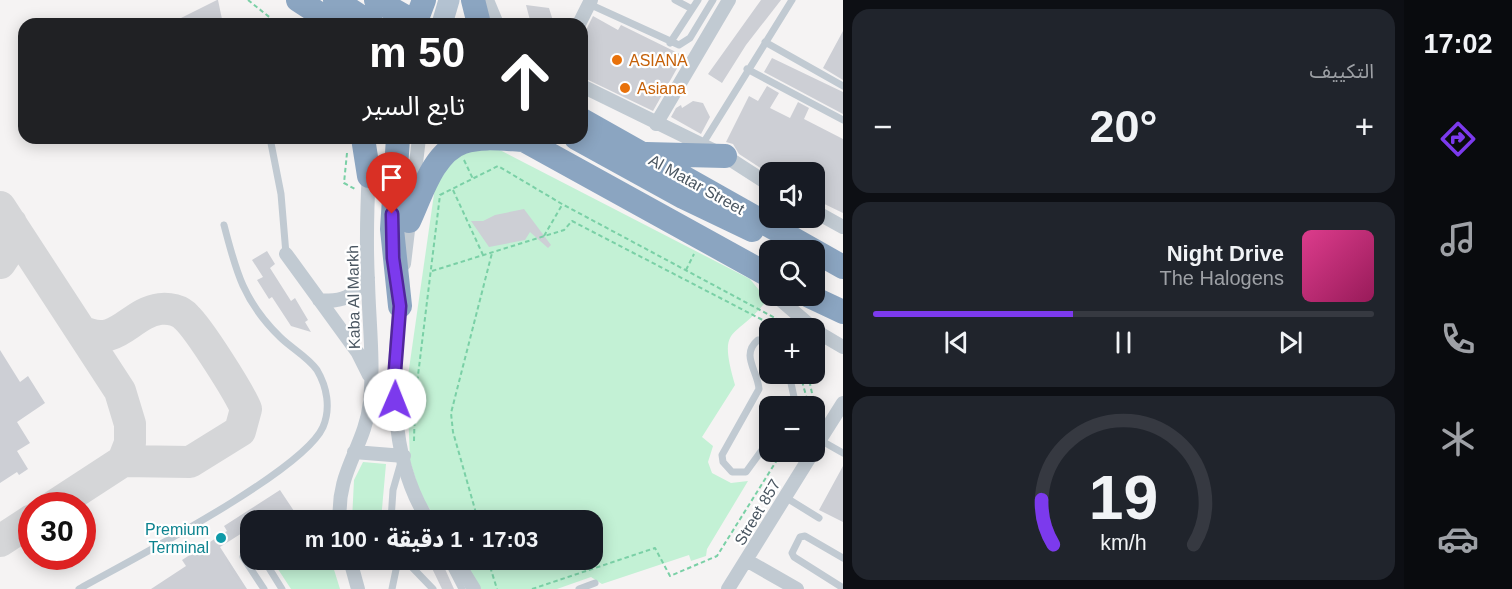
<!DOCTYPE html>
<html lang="ar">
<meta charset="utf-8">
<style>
body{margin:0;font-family:Arial,"Noto Sans Arabic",sans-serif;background:#20242c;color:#f1f3f6;direction:rtl;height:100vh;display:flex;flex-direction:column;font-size:22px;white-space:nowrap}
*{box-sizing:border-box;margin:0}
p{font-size:20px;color:#9ea1a6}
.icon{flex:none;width:33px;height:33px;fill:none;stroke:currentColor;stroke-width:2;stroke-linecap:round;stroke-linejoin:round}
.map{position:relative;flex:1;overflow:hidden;direction:ltr}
.sheet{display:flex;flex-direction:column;gap:9px;padding:9px;background:#0d0f14;width:561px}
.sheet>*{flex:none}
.top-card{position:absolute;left:18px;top:18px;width:570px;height:126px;border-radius:18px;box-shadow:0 3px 15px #0003;direction:rtl;background:#202124;color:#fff;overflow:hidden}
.controls{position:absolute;left:759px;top:162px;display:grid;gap:12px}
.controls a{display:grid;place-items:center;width:66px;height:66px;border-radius:12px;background:#171b24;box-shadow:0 3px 15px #0003;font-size:30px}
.speed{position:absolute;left:18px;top:492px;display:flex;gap:12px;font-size:30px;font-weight:700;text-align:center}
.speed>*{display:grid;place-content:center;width:78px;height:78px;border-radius:50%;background:#171b24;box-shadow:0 3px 15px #0003;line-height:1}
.speed .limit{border:9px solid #d22;background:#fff;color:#111}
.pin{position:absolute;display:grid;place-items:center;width:51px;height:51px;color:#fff;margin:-62px -26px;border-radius:50% 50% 50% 0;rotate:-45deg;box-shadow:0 0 6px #0007}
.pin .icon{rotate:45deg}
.me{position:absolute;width:66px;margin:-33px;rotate:1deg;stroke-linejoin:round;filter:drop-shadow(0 0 4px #0008)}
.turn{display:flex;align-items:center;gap:21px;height:126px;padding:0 24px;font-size:27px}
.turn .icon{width:78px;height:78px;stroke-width:2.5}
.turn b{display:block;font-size:42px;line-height:51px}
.big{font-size:45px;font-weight:800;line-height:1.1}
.sheet .tile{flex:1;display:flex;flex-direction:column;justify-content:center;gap:9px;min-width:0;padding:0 21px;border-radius:18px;background:#20242c}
.sheet .dial{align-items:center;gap:0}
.dial svg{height:156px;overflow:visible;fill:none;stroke:#363941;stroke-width:7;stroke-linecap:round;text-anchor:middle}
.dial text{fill:#f1f3f6;stroke:none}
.song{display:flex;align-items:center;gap:18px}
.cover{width:72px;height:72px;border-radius:9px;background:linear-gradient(135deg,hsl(330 70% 55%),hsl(330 70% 35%))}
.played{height:6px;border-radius:3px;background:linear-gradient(90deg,#7c3aed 40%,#363941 40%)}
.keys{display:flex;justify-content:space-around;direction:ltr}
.heat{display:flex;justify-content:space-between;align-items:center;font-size:33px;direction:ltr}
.trip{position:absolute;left:240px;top:510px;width:363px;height:60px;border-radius:18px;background:#171b24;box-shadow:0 3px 15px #0003;font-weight:800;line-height:60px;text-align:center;direction:rtl}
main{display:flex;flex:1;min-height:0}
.menu{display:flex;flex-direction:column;width:108px;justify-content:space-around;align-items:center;background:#090b0e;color:#9ea1a6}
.menu .icon{width:42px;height:42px}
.menu .active{color:#7c3aed}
.menu b{font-size:27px;color:#f1f3f6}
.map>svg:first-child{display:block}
.green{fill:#c3f1d5}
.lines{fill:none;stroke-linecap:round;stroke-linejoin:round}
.taxiway{stroke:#d5d6d8;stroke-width:32}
.building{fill:#cdcfd5}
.path{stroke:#7ad0a6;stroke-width:2;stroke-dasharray:4.5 3;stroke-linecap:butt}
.lane{stroke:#c1cad2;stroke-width:7}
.street{stroke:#c1cad2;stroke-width:14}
.primary{stroke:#b3c2d1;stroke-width:21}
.highway{stroke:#8ba5c1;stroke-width:24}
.route-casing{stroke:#51269a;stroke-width:15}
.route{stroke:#7c3aed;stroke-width:10}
.food-dot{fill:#e8710a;stroke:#fff;stroke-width:2}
.culture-dot{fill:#0f9aa8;stroke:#fff;stroke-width:2}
.labels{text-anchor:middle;stroke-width:4.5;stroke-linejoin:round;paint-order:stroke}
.food-label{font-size:16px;fill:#c56008;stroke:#fff;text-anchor:start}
.street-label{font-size:16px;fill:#4a5661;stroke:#fff}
.culture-label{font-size:16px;fill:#0d838f;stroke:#fff;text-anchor:end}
</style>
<main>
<nav class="menu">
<b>17:02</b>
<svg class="icon active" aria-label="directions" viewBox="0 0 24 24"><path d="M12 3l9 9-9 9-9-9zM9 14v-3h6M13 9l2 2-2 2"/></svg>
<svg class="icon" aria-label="music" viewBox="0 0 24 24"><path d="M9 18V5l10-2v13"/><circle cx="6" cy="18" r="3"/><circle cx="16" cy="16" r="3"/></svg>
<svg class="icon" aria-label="phone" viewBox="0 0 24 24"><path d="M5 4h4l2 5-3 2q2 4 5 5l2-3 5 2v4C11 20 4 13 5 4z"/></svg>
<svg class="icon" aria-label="climate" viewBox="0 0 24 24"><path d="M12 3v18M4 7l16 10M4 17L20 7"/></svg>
<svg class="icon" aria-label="car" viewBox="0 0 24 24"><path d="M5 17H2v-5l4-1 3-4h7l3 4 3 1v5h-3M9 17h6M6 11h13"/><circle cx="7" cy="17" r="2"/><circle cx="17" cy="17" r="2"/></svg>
</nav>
<section class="sheet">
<div class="tile"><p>التكييف</p>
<div class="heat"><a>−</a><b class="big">20°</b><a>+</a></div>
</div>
<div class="tile">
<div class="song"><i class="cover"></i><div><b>Night Drive</b><p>The Halogens</p></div></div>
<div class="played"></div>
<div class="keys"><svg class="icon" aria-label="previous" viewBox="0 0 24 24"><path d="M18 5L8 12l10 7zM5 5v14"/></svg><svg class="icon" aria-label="pause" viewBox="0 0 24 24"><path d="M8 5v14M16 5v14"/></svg><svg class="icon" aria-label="next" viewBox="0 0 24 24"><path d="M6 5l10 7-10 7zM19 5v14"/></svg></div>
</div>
<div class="tile dial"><svg viewBox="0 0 100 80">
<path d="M14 69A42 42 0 1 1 86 69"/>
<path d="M14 69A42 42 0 0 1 8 46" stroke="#7c3aed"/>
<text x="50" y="56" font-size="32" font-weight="700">19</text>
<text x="50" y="72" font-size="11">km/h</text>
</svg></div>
</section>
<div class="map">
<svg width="843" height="589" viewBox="0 0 843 589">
<rect width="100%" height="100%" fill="#f5f3f3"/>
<path class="green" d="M461 148 498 149 750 279 767 300C735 342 717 322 735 385L702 437 713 446 708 462 712 473 731 483 748 481 707 549 706 556 691 561 689 555 602 584 591 577 557 589H481L462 560H592V520H437L421 496 410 461 407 383 435 187Z
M363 462 386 464 381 520H352L354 480Z
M272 560H331L340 589H291Z"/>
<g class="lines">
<path class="taxiway" d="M0 207 120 391 130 424V443L123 461 54 506
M0 263 12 245 11 223
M81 331C118 349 129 313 160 309 169 308 180 310 186 317 199 329 239 392 246 409L240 431 190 462 123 461
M0 541 32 520"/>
</g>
<path class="building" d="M218 0 223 24H169L217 0Z
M761 0H781L746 45 722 83 708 74Z
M526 5 549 8 554 24H531Z
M593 16 618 30 621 25 684 56 653 111 582 77V38Z
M843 31V80L823 68Z
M772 58 843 92V114L764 72Z
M767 86 779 93 770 108 790 118 798 102 809 108 804 119 843 139V213L814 199V172L770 174 739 154 733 144 726 142 749 96 758 101Z
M693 101 703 103 710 117 701 134 671 117 676 108 681 105 682 108Z
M524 209 551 245 548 248 530 232 525 240 489 247 471 221H483L495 215Z
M267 251 275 264 270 268 291 301 295 298 308 320 305 322 311 332 291 326 272 297 269 299 257 280 263 277 252 260Z
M0 350 20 382 28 376 45 403 17 422 30 443 17 451 28 469 19 475 17 472 0 483Z
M843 466V522L819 510Z
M280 490 300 520H282L276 511 262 520H250V528L220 547 247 589H151L186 566 182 560 227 531 224 526Z
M428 560H441L454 589H442Z"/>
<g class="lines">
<path class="path" d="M248 0 278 24
M347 153 344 183 355 189
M464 160 473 179
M453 190 483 255
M544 236 562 205
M686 270 694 254
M432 271 564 230 572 221 778 328
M800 374 807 399 802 406
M808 374 813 398 809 406
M414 441 415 400 440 195 498 166 562 204 790 326
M478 520 453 432 451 413 492 253
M488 560 497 589
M532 589 655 548 670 576 717 556 782 452"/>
<path class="lane" d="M675 0 692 9
M589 4 679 45 690 38 713 0
M765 42 843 86
M670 43 698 0
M747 69 843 120
M270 138 281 194 286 254
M702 145 792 0
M770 339 758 340C740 355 758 371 759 389L722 455 723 462 732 472H746L770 439
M789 374 794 397 790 406
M814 422 827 430
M820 440 843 453
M785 497 819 518
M391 520 393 490 401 462
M250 547 245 550 243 557 264 589
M843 558 805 536 800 537 792 553 794 557 843 588
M264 560 282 589
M405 560 433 589
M447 560 462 589
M79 589C129 561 303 472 323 427 331 408 327 387 317 370 308 357 291 348 280 337 244 302 236 272 224 225
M392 589 398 560
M579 589 595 583"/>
<path class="street" d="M487 0 497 24
M579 24 591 0
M582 86 725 156 770 185
M656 124 729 0
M814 211 843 227
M286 254 358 353 369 375
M404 264 419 138
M776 296 813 328
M319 300C343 303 353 296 368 278
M400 301C393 374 387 456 428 520
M814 330 843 347
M814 449 843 403
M354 452 404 456
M340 520C336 472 365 447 370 402 374 362 369 322 368 282 366 245 367 208 369 171
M350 560 358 589
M456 560 474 589
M746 560 797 589
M728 589 813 452"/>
<path class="primary" d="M442 24 449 0"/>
<path class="highway" d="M298 0 335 24
M335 0 372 24
M376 0 418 24
M473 0 479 24
M415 24 424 0
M582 120 843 267
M363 138 369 176
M398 138 392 229 400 306
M520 138 770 276
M576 138 683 197 752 230
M646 154 725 156
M409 221C421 196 433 152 463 142 481 136 504 139 524 140
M809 296 843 312"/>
</g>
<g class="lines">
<defs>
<path id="route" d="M392 214 393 258 400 306 394 382 395 400"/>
</defs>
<use href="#route" class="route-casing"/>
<use href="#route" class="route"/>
</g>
<g class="food-dot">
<circle cx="617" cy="60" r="6"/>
<circle cx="625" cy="88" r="6"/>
</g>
<circle class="culture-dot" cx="221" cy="538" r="6"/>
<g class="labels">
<g class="food-label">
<text x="629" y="66">ASIANA</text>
<text x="637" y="94">Asiana</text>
</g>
<g class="street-label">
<text transform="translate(697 184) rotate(29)" y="6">Al Matar Street</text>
<text transform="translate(353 297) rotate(-91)" y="6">Kaba Al Markh</text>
<text transform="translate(757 512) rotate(-59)" y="6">Street 857</text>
</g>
<g class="culture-label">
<text x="209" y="535">Premium<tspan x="209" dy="18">Terminal</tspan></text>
</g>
</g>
</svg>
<div class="controls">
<a><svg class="icon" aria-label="sound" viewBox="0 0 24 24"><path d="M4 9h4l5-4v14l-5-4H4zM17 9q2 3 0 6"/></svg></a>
<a><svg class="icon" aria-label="search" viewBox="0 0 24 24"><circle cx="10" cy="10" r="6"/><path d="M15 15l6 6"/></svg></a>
<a>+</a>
<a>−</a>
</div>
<div class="speed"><div class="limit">30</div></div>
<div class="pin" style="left:392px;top:214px;background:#d93025"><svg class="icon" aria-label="arrive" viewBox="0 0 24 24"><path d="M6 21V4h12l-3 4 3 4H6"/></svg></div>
<svg class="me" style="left:395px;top:400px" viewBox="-20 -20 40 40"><circle r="19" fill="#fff"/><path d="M0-13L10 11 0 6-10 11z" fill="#7c3aed"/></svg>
<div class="trip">17:03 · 1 دقيقة · 100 m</div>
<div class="top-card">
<div class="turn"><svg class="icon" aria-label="ahead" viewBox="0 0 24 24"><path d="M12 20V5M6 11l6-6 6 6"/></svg><div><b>50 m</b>تابع السير</div></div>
</div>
</div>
</main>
